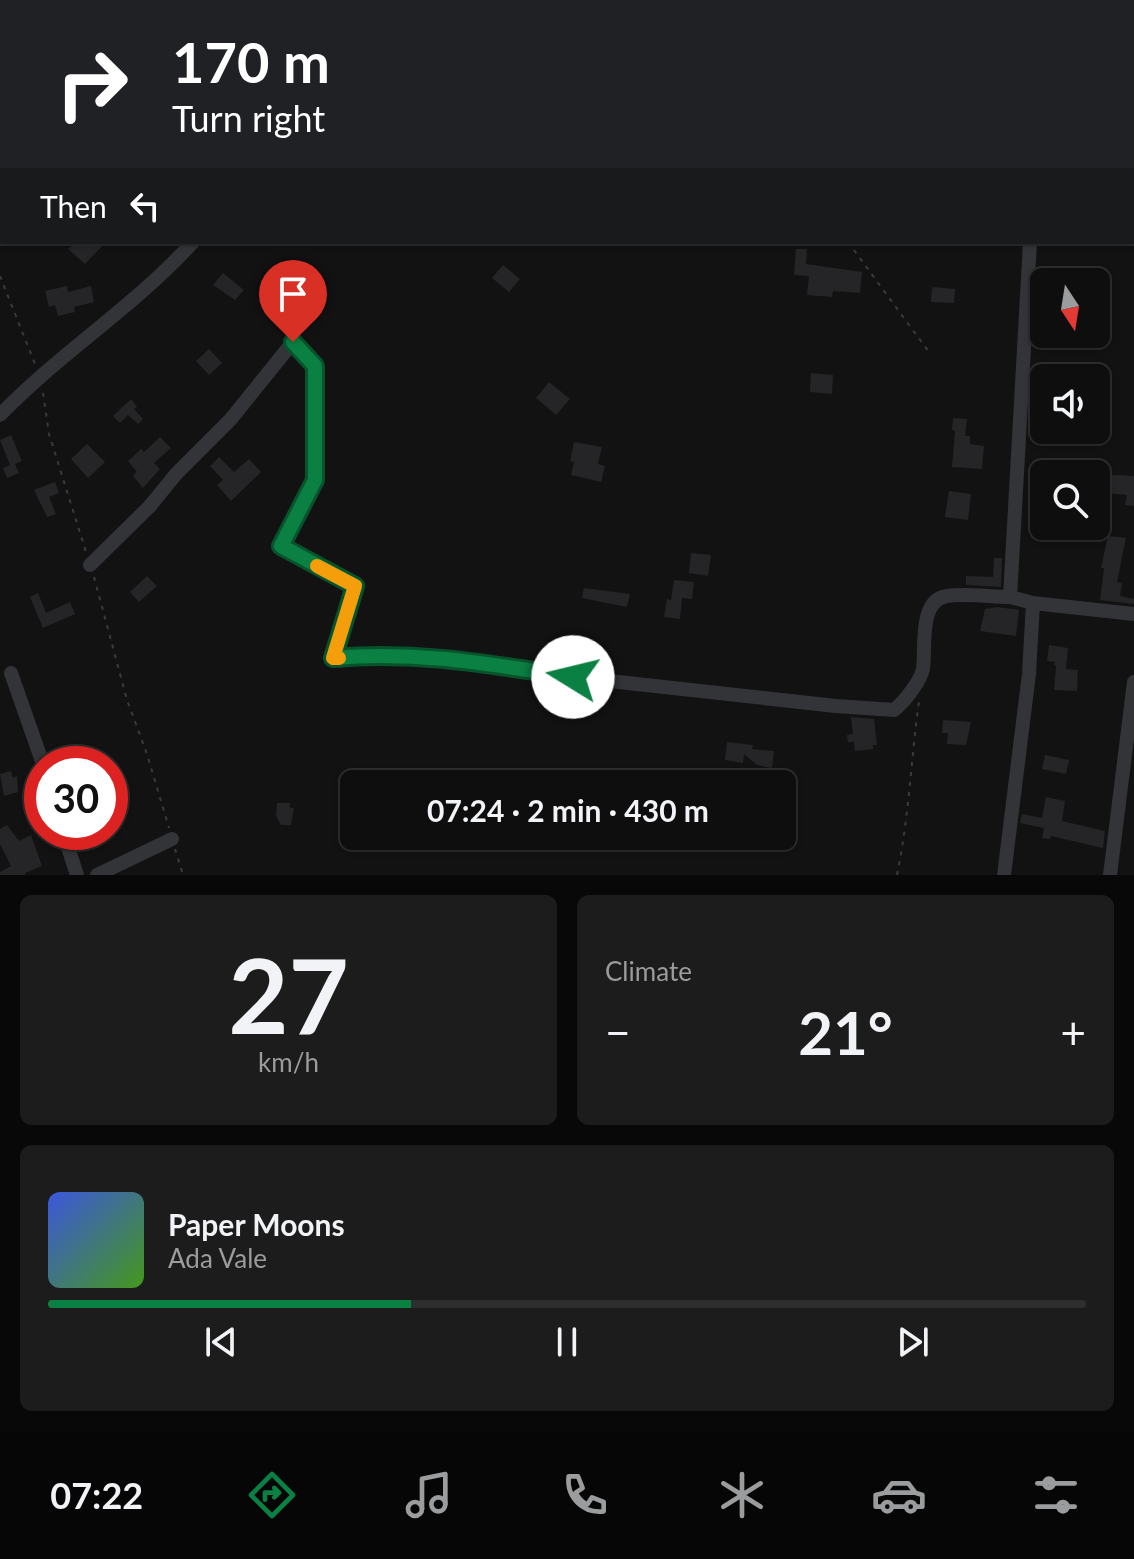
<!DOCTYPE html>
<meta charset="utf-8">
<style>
body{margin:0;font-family:Lato,sans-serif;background:#1c1c1c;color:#f1f3f6;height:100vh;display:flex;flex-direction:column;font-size:30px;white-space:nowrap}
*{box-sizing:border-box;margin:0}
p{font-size:26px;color:#9b9c9e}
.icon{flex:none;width:44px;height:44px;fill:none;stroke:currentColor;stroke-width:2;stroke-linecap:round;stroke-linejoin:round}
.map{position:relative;height:875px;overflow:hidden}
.sheet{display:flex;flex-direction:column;gap:20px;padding:20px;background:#080808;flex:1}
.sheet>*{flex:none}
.banner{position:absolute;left:0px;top:0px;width:1134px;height:244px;box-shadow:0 2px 6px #0004,0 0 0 2px #2e2e2e;background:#202124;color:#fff;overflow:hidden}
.needle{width:52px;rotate:168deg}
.fabs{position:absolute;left:1030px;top:268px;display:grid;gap:16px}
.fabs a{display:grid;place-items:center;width:80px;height:80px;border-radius:12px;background:#0e0e0e;box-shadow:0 2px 6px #0004,0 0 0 2px #2e2e2e;font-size:40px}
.speed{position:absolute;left:24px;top:746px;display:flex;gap:16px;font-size:40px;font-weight:700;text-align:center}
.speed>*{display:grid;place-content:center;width:104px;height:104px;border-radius:50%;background:#0e0e0e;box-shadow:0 2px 6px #0004,0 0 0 2px #2e2e2e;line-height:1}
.speed .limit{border:12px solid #d22;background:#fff;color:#111}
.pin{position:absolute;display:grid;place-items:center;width:68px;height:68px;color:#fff;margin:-82px -34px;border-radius:50% 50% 50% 0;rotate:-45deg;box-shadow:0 0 8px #0007}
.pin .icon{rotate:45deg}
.me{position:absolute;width:88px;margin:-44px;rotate:279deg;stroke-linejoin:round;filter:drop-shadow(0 0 6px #0008)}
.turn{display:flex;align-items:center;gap:28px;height:168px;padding:0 40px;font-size:36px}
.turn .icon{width:104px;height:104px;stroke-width:2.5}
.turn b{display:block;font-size:56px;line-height:68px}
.then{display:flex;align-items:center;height:76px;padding:0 40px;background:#0003;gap:16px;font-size:30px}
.big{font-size:60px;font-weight:700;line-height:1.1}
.sheet .tile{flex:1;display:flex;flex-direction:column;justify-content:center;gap:12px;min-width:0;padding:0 28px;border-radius:12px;background:#1c1c1c}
.sheet .dial{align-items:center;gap:0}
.dial b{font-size:104px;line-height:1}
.song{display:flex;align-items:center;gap:24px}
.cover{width:96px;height:96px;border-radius:12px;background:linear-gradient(135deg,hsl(230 70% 55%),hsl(100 70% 35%))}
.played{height:8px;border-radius:4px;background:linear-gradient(90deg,#0b8043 35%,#2e2e2e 35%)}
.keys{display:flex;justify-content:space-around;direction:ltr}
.heat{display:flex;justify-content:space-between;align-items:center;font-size:44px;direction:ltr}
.sheet .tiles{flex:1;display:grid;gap:20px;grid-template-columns:1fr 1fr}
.tile:last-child{grid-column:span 2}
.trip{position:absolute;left:340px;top:770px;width:456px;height:80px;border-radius:12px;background:#0e0e0e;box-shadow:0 2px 6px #0004,0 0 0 2px #2e2e2e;font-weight:700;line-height:80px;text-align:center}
.menu{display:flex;height:128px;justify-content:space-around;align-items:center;background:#060606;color:#9b9c9e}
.menu .icon{width:56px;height:56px}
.menu .on{color:#0b8043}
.menu b{font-size:36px;color:#f1f3f6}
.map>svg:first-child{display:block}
.building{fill:#252527}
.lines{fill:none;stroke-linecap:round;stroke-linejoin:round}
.path{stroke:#393b3f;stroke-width:2;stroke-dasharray:4 6;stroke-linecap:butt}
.minor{stroke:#333438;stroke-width:14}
.route-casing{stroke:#07532c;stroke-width:20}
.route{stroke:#0b8043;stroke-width:14}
.slow{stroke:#f59e0b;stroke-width:14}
</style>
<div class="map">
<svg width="1134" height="875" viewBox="0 0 1134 875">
<rect width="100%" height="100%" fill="#121213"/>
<path class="building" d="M75 242H106L85 264 68 249Z
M796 249H807L806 264 862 272 860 293 833 291 832 297 807 295 809 276 794 275Z
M503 265 520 279 509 292 492 278Z
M223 273 244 290 235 300 213 285Z
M67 286 68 292 91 286 94 302 74 307 75 312 58 316 55 305 49 307 45 291Z
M932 287 955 289 954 303 931 302Z
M209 349 222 363 209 375 196 361Z
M811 373 833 375 832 394 810 392Z
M549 382 570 399 556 415 536 398Z
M131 399 137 407 134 409 143 419 138 424 128 415 120 423 113 416Z
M953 418 967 419 965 436H970V444L984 446 982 469 952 467 955 431 952 430Z
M11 435 22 461 15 464 19 473 7 478 3 468 10 465 0 440Z
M160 437 171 448 154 463 160 469 143 488 133 476 137 472 128 461 141 449 144 452Z
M574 442 602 447 598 464 605 466 601 482 571 475 574 462 570 461Z
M87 444 105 462 88 478 71 459Z
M219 457 234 472 249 459 261 472 231 501 217 485 223 480 210 466Z
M1096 474 1134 476V506L1125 505 1127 495 1096 492Z
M55 482 59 493 49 497 56 514 47 517 34 490Z
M949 491 971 494 968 520 945 517Z
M1108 536 1126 538 1117 582 1122 583 1120 596 1134 599V604L1100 600 1104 568H1101Z
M691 553 711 555 708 576 689 573Z
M994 558H1002L1001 587 966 585V576L993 577Z
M147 576 157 586 139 602 130 592Z
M674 580 694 582 692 599 682 598 680 619 664 617 667 599 671 600Z
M584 588 630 594 627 607 582 598Z
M38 593 46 613 70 602 75 614 43 628 30 597Z
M997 607 1019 610 1016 636 980 631 985 609Z
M1049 645 1068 648 1066 669 1078 670 1077 691 1054 690 1056 666 1054 665 1055 662 1047 661Z
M851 717 874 719 877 745H873V749L855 751 854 742H848L847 735 853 734Z
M943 720 971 722 966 745 947 744 948 733H942Z
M727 742 753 745 752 749 774 751 772 768 757 765 744 754 743 763 725 760Z
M1045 755 1069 760 1066 774 1042 769Z
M11 771 13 778 17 776 18 792 4 796 0 774Z
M1046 797 1065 801 1062 821 1105 831 1103 848 1051 836 1050 839 1042 838 1044 828 1020 823 1022 814 1042 818Z
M277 803H290V808H294L291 825H281L276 816Z
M7 825 19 841 31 835 42 866 25 873 26 875H0V872L11 866 0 844V829Z"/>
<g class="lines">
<path class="path" d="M624 0 632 2
M455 2 461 0
M848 242 929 352
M0 276 35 364
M43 393 49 434 86 552
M94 577 127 700 147 754 169 828
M175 849 183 875
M897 875C909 817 911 759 919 701"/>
<path class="minor" d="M393 0 396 2
M1132 220H1134
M0 415C60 353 135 306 193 242
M90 565 150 506 176 474 231 419 293 342 315 366V480L281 546 355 586 333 658 415 655 462 659 573 677 836 706 894 710C905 701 920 682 923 669 926 648 918 600 947 596 967 593 990 597 1010 597L1030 242
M1010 597 1033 603 1134 614
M11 673 43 764
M63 832 77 875
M97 875 172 839
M1004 875 1029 674 1033 603
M1110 875 1134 682"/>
</g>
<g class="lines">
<defs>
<path id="route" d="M293 342 315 366V480L281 546 355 586 333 658C420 651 488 664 573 677"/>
</defs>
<use href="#route" class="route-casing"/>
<use href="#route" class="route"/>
<path class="slow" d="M317 566 355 586 333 658H339"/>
</g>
</svg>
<div class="fabs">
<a><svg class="needle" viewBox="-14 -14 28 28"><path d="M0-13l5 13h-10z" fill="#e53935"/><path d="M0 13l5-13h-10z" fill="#9b9c9e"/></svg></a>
<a><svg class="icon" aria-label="sound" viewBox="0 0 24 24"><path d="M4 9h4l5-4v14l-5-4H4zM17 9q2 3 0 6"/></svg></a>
<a><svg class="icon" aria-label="search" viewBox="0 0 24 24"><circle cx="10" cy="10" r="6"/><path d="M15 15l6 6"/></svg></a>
</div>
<div class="speed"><div class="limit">30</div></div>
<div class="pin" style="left:293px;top:342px;background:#d93025"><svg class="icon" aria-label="arrive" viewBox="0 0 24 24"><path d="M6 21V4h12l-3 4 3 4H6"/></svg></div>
<svg class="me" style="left:573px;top:677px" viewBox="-20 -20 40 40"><circle r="19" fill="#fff"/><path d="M0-13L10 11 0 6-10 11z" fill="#0b8043"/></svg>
<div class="trip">07:24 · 2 min · 430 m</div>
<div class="banner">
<div class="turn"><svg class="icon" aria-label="right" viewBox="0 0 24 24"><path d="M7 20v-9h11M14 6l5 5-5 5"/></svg><div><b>170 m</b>Turn right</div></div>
<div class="then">Then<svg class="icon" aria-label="left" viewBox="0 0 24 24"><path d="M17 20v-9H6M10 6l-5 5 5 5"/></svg></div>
</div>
</div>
<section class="sheet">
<div class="tiles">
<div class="tile dial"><b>27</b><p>km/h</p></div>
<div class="tile"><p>Climate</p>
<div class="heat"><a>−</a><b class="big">21°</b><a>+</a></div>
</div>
<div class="tile">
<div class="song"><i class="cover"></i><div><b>Paper Moons</b><p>Ada Vale</p></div></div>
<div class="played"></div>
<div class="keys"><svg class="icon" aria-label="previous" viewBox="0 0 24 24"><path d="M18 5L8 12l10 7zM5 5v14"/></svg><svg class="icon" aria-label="pause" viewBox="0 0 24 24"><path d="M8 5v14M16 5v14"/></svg><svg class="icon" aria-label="next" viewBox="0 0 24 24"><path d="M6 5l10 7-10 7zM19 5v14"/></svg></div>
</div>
</div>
</section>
<nav class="menu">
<b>07:22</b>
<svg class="icon on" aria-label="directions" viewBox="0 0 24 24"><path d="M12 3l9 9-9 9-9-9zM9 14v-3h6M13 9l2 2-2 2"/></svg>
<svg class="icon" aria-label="music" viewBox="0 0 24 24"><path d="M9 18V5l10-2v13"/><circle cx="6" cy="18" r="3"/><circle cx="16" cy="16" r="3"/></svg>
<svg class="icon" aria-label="phone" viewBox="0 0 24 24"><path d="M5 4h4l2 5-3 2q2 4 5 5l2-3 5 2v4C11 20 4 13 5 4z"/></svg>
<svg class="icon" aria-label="climate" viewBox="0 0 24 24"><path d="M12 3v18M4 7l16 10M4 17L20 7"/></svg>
<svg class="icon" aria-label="car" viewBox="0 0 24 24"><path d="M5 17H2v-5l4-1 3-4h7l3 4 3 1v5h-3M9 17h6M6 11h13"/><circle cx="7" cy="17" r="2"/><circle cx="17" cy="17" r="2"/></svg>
<svg class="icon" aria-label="filters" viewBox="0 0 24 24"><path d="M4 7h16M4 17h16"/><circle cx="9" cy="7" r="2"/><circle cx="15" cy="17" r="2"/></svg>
</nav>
